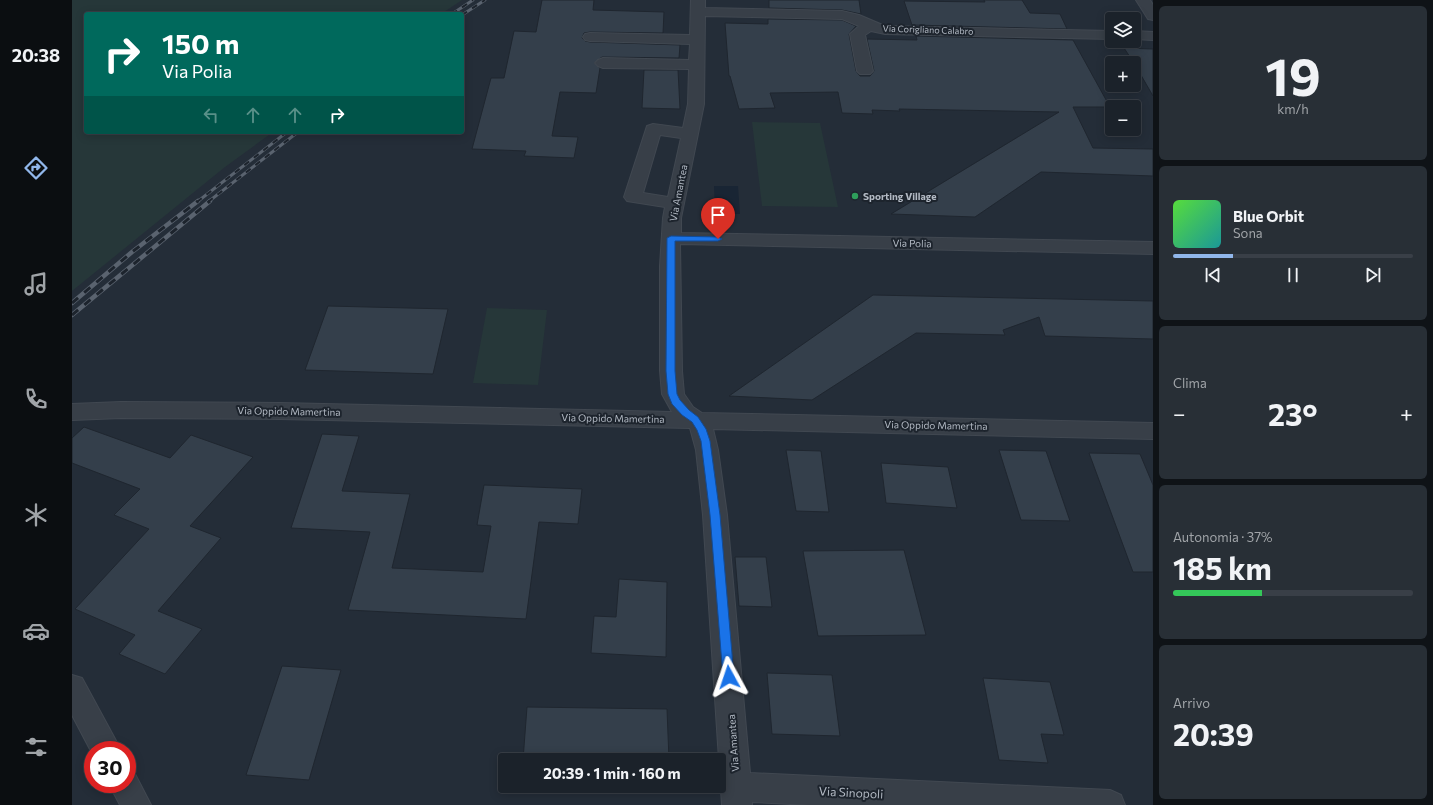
<!DOCTYPE html>
<html lang="it">
<meta charset="utf-8">
<style>
body{margin:0;font-family:Commissioner,sans-serif;background:#282f36;color:#f1f3f6;height:100vh;display:flex;flex-direction:column;font-size:15px;white-space:nowrap}
*{box-sizing:border-box;margin:0}
p{font-size:13px;color:#a0a4a8}
.icon{flex:none;width:22px;height:22px;fill:none;stroke:currentColor;stroke-width:2;stroke-linecap:round;stroke-linejoin:round}
.map{position:relative;flex:1;overflow:hidden}
.sheet{display:flex;flex-direction:column;gap:6px;padding:6px;background:#0f1317;width:280px}
.sheet>*{flex:none}
.top-card{position:absolute;left:12px;top:12px;width:380px;height:122px;border-radius:4px;box-shadow:0 2px 10px #0003,0 0 0 1px #393f47;background:#00695c;color:#fff;overflow:hidden}
.controls{position:absolute;left:1033px;top:12px;display:grid;gap:8px}
.controls a{display:grid;place-items:center;width:36px;height:36px;border-radius:4px;background:#1b222a;box-shadow:0 2px 10px #0003,0 0 0 1px #393f47;font-size:20px}
.speed{position:absolute;left:12px;top:741px;display:flex;gap:8px;font-size:20px;font-weight:700;text-align:center}
.speed>*{display:grid;place-content:center;width:52px;height:52px;border-radius:50%;background:#1b222a;box-shadow:0 2px 10px #0003,0 0 0 1px #393f47;line-height:1}
.speed .limit{border:6px solid #d22;background:#fff;color:#111}
.pin{position:absolute;display:grid;place-items:center;width:34px;height:34px;color:#fff;margin:-41px -17px;border-radius:50% 50% 50% 0;rotate:-45deg;box-shadow:0 0 4px #0007}
.pin .icon{rotate:45deg}
.me{position:absolute;width:44px;margin:-22px;rotate:355deg;stroke-linejoin:round;filter:drop-shadow(0 0 3px #0008)}
.turn{display:flex;align-items:center;gap:14px;height:84px;padding:0 12px;font-size:18px}
.turn .icon{width:52px;height:52px;stroke-width:2.5}
.turn b{display:block;font-size:28px;line-height:34px}
.lanes{display:flex;align-items:center;height:38px;padding:0 12px;background:#0003;justify-content:center;gap:20px;direction:ltr}
.lanes .off{opacity:.35}
.big{font-size:30px;font-weight:700;line-height:1.1}
.sheet .widget{flex:1;display:flex;flex-direction:column;justify-content:center;gap:6px;min-width:0;padding:0 14px;border-radius:6px;background:#282f36}
.sheet .dial{align-items:center;gap:0}
.dial b{font-size:52px;line-height:1}
.song{display:flex;align-items:center;gap:12px}
.cover{width:48px;height:48px;border-radius:6px;background:linear-gradient(135deg,hsl(110 70% 55%),hsl(180 70% 35%))}
.played{height:4px;border-radius:2px;background:linear-gradient(90deg,#91b7eb 25%,#393f47 25%)}
.keys{display:flex;justify-content:space-around;direction:ltr}
.heat{display:flex;justify-content:space-between;align-items:center;font-size:22px;direction:ltr}
.charge{height:6px;border-radius:3px;background:linear-gradient(90deg,#34c759 37%,#393f47 0)}
.trip{position:absolute;left:426px;top:753px;width:228px;height:40px;border-radius:4px;background:#1b222a;box-shadow:0 2px 10px #0003,0 0 0 1px #393f47;font-weight:700;line-height:40px;text-align:center}
main{display:flex;flex:1;min-height:0}
.menu{display:flex;flex-direction:column;width:72px;justify-content:space-around;align-items:center;background:#0b0e11;color:#a0a4a8}
.menu .icon{width:28px;height:28px}
.menu .selected{color:#91b7eb}
.menu b{font-size:18px;color:#f1f3f6}
.map>svg:first-child{display:block}
.green{fill:#263739}
.water{fill:#192534}
.building{fill:#343f4b;stroke:#1f262f}
.lines{fill:none;stroke-linecap:round;stroke-linejoin:round}
.minor-casing{stroke:#414851;stroke-width:2}
.minor{fill:#383f48;fill-rule:evenodd}
.rail-far1-casing{stroke:#5a636f;stroke-width:3}
.rail-casing{stroke:#5a636f;stroke-width:4.5}
.rail-far1{stroke:#1d242d;stroke-width:2;stroke-dasharray:6;stroke-linecap:butt}
.rail{stroke:#1d242d;stroke-width:3;stroke-dasharray:8;stroke-linecap:butt}
.route{fill:#1a73e8;stroke:#114b97}
.leisure-dot{fill:#2e9e5b;stroke:#1d242d;stroke-width:1.5}
.labels{text-anchor:middle;stroke-width:4;stroke-linejoin:round;paint-order:stroke}
.far-street-label{font-size:9px;fill:#b3bac4;stroke:#1d242d}
.street-label{font-size:10px;fill:#b3bac4;stroke:#1d242d}
.poi-label{font-size:10px;font-weight:bold;fill:#b3bac4;stroke:#1d242d;text-anchor:start}
.near-street-label{font-size:12px;fill:#b3bac4;stroke:#1d242d}
</style>
<main>
<nav class="menu">
<b>20:38</b>
<svg class="icon selected" aria-label="directions" viewBox="0 0 24 24"><path d="M12 3l9 9-9 9-9-9zM9 14v-3h6M13 9l2 2-2 2"/></svg>
<svg class="icon" aria-label="music" viewBox="0 0 24 24"><path d="M9 18V5l10-2v13"/><circle cx="6" cy="18" r="3"/><circle cx="16" cy="16" r="3"/></svg>
<svg class="icon" aria-label="phone" viewBox="0 0 24 24"><path d="M5 4h4l2 5-3 2q2 4 5 5l2-3 5 2v4C11 20 4 13 5 4z"/></svg>
<svg class="icon" aria-label="climate" viewBox="0 0 24 24"><path d="M12 3v18M4 7l16 10M4 17L20 7"/></svg>
<svg class="icon" aria-label="car" viewBox="0 0 24 24"><path d="M5 17H2v-5l4-1 3-4h7l3 4 3 1v5h-3M9 17h6M6 11h13"/><circle cx="7" cy="17" r="2"/><circle cx="17" cy="17" r="2"/></svg>
<svg class="icon" aria-label="filters" viewBox="0 0 24 24"><path d="M4 7h16M4 17h16"/><circle cx="9" cy="7" r="2"/><circle cx="15" cy="17" r="2"/></svg>
</nav>
<div class="map">
<svg width="1081" height="805" viewBox="0 0 1081 805">
<rect width="100%" height="100%" fill="#242d38"/>
<path class="green" d="M0 0H390L369 14H14V132H201L153 167 0 291Z
M680 122 748 123 766 207 690 206Z
M415 308 475 310 466 385 401 383Z"/>
<path class="water" d="M642 186H666L668 214 643 213Z"/>
<path class="building" d="M470 0H522L521 10 592 12 591 33 518 32 512 33 510 38 513 41 518 42 608 45 607 58 530 57 522 63 528 68 524 93 488 92 480 136 506 137 502 158 452 156 454 151 400 149 419 78H432L442 31 464 32Z
M697 0H787L789 14 770 10 697 8Z
M912 0H950L958 13 988 14 995 29 840 25 832 1 913 2Z
M696 19 770 20 784 26 777 34 784 71 788 76H798L802 71 795 39 845 40 844 36 1001 40 1038 107H1001L1021 148 1081 149V176L969 172 903 217 819 214 987 112 827 109 828 111 800 110 801 114 770 113 766 92 698 93 703 108 667 109 658 76H657L653 23 696 24Z
M1052 48 1081 49V96L1062 63Z
M572 70H606L608 109 570 108Z
M801 295 1081 301V339L973 336 967 317 931 330 933 335 844 333 740 400 657 396Z
M256 306 376 309 361 374 233 370Z
M12 427 98 458 119 435 181 457 118 526 149 538 86 611 130 629 93 674 47 654 63 635 3 609 77 529 42 515 68 489 0 463V438Z
M250 434 287 436 270 491 338 494 320 568 411 572 419 526 405 525 412 485 510 489 506 524 467 522 454 619 276 610 298 532 219 528Z
M714 450 749 451 757 512 724 511Z
M927 450 974 451 998 521 949 520Z
M1017 453 1068 454 1081 485V572H1061Z
M809 463 876 467 885 508 814 503Z
M832 550 854 635 746 636 731 551Z
M663 557H694L700 607 667 606Z
M547 579 595 582 594 657 519 653 522 616 544 617Z
M210 666 269 670 237 780 174 775Z
M695 673 760 675 768 736 700 734Z
M911 678 978 682 992 735 969 734 976 763 927 760Z
M455 707 595 709 597 760H451Z"/>
<g class="lines">
<defs>
<path id="minor" d="M619 0H633V8L770 11 787 15 813 26 1040 31V39L813 34 799 31 793 35 801 71 798 74H788L785 71 778 34 787 26 770 19 633 16 632 104 609 218V233L1081 242V254L608 244 610 371 612 394 621 407 630 413 1081 423V439L641 429 646 450 655 515 678 773 1038 790 1049 795 1053 805H738L680 802V805H650L631 515 624 450 618 428 208 419 49 418 0 420V404L49 402 208 403 600 412 590 394 588 371V266L591 218 593 207 555 201 552 197 575 126 581 124 611 128 616 104 617 69 531 68 526 66 523 63 526 60 531 58 617 60 618 44 518 41 513 40 511 37 513 34 518 33 618 35ZM588 135 609 138 596 197 571 193Z
M1064 0H1078L1081 5V20L1076 19Z
M1062 31 1081 32V40L1062 39Z
M0 675 10 678 49 750H21V755L0 715Z
M55 771 63 774 79 805H48L37 784H55Z"/>
</defs>
<use href="#minor" class="minor-casing"/>
<use href="#minor" class="minor"/>
<defs>
<path id="rail-far1" d="M380 14 401 0
M390 15 413 0
M125 202 215 132
M136 202 226 132"/>
<path id="rail" d="M0 303 60 252 126 201
M0 315 138 201"/>
</defs>
<use href="#rail-far1" class="rail-far1-casing"/>
<use href="#rail" class="rail-casing"/>
<use href="#rail-far1" class="rail-far1"/>
<use href="#rail" class="rail"/>
</g>
<path class="route" d="M599 236 646 237 650 239 646 241H603V371L605 394 608 400 617 410 626 417 634 429 638 441 648 515 662 677 661 680 657 682 653 680 651 677 638 515 629 441 625 430 620 422 610 415 600 404 596 394 594 371 595 238Z"/>
<circle class="leisure-dot" cx="783" cy="196" r="4"/>
<g class="labels">
<g class="far-street-label">
<text transform="translate(856 30) rotate(2)" y="3">Via Corigliano Calabro</text>
</g>
<g class="street-label">
<text transform="translate(606 193) rotate(-79)" y="4">Via Amantea</text>
<text transform="translate(840 243) rotate(1)" y="4">Via Polia</text>
<text transform="translate(217 411) rotate(1)" y="4">Via Oppido Mamertina</text>
<text transform="translate(541 418) rotate(1)" y="4">Via Oppido Mamertina</text>
<text transform="translate(864 425) rotate(1)" y="4">Via Oppido Mamertina</text>
<text transform="translate(661 743) rotate(-94)" y="4">Via Amantea</text>
</g>
<g class="poi-label">
<text x="791" y="200">Sporting Village</text>
</g>
<g class="near-street-label">
<text transform="translate(779 793) rotate(3)" y="4">Via Sinopoli</text>
</g>
</g>
</svg>
<div class="controls">
<a><svg class="icon" aria-label="layers" viewBox="0 0 24 24"><path d="M12 4l9 5-9 5-9-5zM3 14l9 5 9-5"/></svg></a>
<a>+</a>
<a>−</a>
</div>
<div class="speed"><div class="limit">30</div></div>
<div class="pin" style="left:646px;top:239px;background:#d93025"><svg class="icon" aria-label="arrive" viewBox="0 0 24 24"><path d="M6 21V4h12l-3 4 3 4H6"/></svg></div>
<svg class="me" style="left:657px;top:677px" viewBox="-20 -20 40 40"><path d="M0-17L14 15 0 8-14 15z" fill="#1a73e8" stroke="#fff" stroke-width="4"/></svg>
<div class="trip">20:39 · 1 min · 160 m</div>
<div class="top-card">
<div class="turn"><svg class="icon" aria-label="right" viewBox="0 0 24 24"><path d="M7 20v-9h11M14 6l5 5-5 5"/></svg><div><b>150 m</b>Via Polia</div></div>
<div class="lanes"><svg class="icon off" aria-label="left" viewBox="0 0 24 24"><path d="M17 20v-9H6M10 6l-5 5 5 5"/></svg><svg class="icon off" aria-label="ahead" viewBox="0 0 24 24"><path d="M12 20V5M6 11l6-6 6 6"/></svg><svg class="icon off" aria-label="ahead" viewBox="0 0 24 24"><path d="M12 20V5M6 11l6-6 6 6"/></svg><svg class="icon" aria-label="right" viewBox="0 0 24 24"><path d="M7 20v-9h11M14 6l5 5-5 5"/></svg></div>
</div>
</div>
<section class="sheet">
<div class="widget dial"><b>19</b><p>km/h</p></div>
<div class="widget">
<div class="song"><i class="cover"></i><div><b>Blue Orbit</b><p>Sona</p></div></div>
<div class="played"></div>
<div class="keys"><svg class="icon" aria-label="previous" viewBox="0 0 24 24"><path d="M18 5L8 12l10 7zM5 5v14"/></svg><svg class="icon" aria-label="pause" viewBox="0 0 24 24"><path d="M8 5v14M16 5v14"/></svg><svg class="icon" aria-label="next" viewBox="0 0 24 24"><path d="M6 5l10 7-10 7zM19 5v14"/></svg></div>
</div>
<div class="widget"><p>Clima</p>
<div class="heat"><a>−</a><b class="big">23°</b><a>+</a></div>
</div>
<div class="widget"><p>Autonomia · 37%</p><b class="big">185 km</b><div class="charge"></div></div>
<div class="widget"><p>Arrivo</p><b class="big">20:39</b></div>
</section>
</main>
